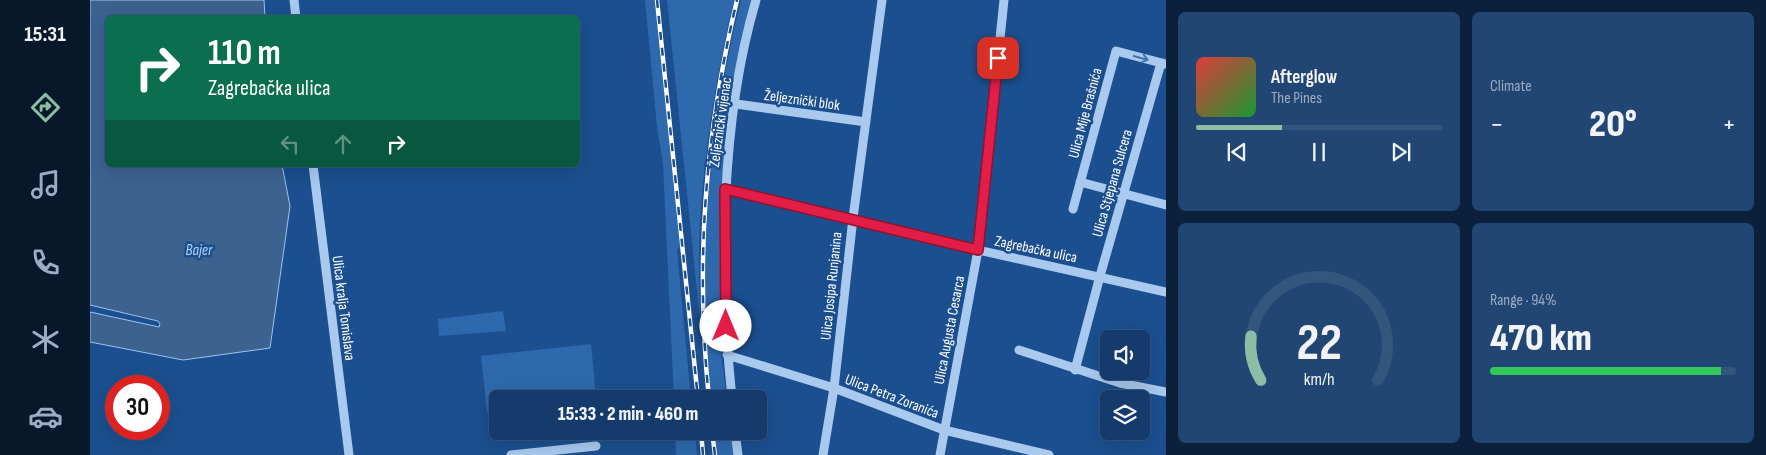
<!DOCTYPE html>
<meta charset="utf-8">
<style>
body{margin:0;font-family:"Sofia Sans Condensed",sans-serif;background:#214673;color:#f1f3f6;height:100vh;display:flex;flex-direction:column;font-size:19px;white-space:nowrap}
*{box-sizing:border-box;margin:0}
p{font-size:16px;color:#9dadc1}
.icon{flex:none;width:28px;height:28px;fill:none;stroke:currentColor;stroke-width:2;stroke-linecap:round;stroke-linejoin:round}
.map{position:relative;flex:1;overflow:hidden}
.sheet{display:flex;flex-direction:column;gap:12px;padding:12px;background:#0b203b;width:600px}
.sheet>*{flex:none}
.hud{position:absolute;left:15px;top:15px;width:475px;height:152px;border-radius:8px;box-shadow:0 5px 20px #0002,0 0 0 1px #33557e;background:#0b6e4f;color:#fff;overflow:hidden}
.controls{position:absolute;left:1010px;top:330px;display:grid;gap:10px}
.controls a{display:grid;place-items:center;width:50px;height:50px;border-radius:8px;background:#143b6b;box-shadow:0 5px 20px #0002,0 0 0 1px #33557e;font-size:25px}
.speed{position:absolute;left:15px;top:375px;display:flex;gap:10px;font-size:25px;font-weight:700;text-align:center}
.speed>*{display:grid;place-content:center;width:65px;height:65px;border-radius:50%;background:#143b6b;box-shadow:0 5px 20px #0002,0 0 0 1px #33557e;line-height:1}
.speed .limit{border:8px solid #d22;background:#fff;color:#111}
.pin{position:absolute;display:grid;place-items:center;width:42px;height:42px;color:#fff;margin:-21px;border-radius:10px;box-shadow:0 2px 8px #0006}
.me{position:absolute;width:55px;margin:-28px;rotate:0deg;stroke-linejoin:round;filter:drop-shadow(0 0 4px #0008)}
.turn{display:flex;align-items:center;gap:18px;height:105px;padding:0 20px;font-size:22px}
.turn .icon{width:65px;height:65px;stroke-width:2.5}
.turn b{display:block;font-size:35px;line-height:42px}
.lanes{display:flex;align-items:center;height:48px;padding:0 20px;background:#0003;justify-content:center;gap:25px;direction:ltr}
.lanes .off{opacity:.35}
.big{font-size:38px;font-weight:800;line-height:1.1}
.sheet .tile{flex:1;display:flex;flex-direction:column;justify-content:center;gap:8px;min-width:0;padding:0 18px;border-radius:8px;background:#214673}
.sheet .dial{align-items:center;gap:0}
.dial svg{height:130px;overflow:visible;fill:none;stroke:#33557e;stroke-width:7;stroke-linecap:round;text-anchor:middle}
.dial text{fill:#f1f3f6;stroke:none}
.song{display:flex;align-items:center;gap:15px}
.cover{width:60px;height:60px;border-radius:8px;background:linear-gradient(135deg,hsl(0 70% 55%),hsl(130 70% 35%))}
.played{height:5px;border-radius:2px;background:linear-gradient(90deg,#8abfa5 35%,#33557e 35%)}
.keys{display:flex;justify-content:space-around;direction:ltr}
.heat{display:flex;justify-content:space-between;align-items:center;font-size:28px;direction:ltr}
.charge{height:8px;border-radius:4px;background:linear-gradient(90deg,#34c759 94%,#33557e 0)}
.sheet .tiles{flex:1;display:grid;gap:12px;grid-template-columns:repeat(2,1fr)}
.trip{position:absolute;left:399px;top:390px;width:278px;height:50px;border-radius:8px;background:#143b6b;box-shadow:0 5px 20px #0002,0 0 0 1px #33557e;font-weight:800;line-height:50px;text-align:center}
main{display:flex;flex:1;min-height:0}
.tab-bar{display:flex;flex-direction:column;width:90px;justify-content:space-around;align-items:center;background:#08182b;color:#9dadc1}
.tab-bar .icon{width:35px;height:35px}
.tab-bar .selected{color:#8abfa5}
.tab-bar b{font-size:22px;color:#f1f3f6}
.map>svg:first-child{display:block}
.green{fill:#2e69ad}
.water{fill:#3c6290;stroke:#9cc4f0}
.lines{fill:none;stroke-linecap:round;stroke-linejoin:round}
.minor{stroke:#a9c9ee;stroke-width:9}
.rail-casing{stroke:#fff;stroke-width:4.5}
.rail{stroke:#1b4f8f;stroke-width:2.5;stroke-dasharray:8;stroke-linecap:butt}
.oneway{stroke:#4674ac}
.route-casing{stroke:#92132f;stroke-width:12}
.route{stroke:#e11d48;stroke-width:9}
.labels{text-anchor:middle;stroke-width:5;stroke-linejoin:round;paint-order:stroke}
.street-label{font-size:15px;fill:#fff;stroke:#1b4f8f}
.water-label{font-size:16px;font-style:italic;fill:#b5d3f5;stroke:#1b4f8f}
</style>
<main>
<nav class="tab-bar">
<b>15:31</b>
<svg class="icon selected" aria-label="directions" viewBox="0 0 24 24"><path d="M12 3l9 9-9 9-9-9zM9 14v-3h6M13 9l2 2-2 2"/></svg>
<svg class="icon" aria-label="music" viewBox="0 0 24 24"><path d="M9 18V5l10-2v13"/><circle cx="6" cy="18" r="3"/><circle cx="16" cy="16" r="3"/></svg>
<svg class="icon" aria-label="phone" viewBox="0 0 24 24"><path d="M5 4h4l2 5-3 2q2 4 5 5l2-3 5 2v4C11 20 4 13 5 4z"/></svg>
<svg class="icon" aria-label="climate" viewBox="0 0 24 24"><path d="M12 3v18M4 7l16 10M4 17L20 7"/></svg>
<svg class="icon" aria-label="car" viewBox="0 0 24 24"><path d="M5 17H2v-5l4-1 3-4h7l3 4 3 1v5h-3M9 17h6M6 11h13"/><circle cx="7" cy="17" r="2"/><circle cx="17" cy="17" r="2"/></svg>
</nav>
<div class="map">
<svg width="1076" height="455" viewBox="0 0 1076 455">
<rect width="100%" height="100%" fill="#1b4f8f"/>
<path class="green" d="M555 0H565L590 247 587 250 601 399H584L573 164 567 127Z
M577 0H644C619 108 603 218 611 329Z
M651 0H662L654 31 631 288V354L637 399H621C607 265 618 130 651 0Z
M413 311 416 331 349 336 348 319Z
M501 344 506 397 408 399 407 410 397 412 391 356Z
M585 431H605L607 455H586Z
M624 431H641L644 455H627Z"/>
<path class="water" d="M0 0H174L175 17 18 18V165H192L200 206 180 348 93 360 0 342V312L69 327 70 324 68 321 0 305Z"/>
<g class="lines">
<path class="minor" d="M204 0 206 18
M646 104 776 122
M223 165 259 455
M990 182 1076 205
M635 189 888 250 1076 292
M983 209 1026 51 1075 64
M929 350 1030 383 1076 392
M637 355 744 388 854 430 959 455
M985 370 1010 276 1071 63
M642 399C629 273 630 122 666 0
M645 431 648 455
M421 455 506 446
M733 455 744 388 763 218 792 0
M850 455 888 250 914 0"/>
<defs>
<path id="rail" d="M567 0 608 399
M619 399C605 260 615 135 647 0
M611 431 613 455
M622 431 625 455"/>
</defs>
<use href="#rail" class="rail-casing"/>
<use href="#rail" class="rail"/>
</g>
<defs><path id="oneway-shaft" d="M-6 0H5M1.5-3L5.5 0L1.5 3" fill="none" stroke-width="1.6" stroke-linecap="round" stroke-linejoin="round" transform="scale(1.25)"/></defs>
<use class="oneway" href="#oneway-shaft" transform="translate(1051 58) rotate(16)"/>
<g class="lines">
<defs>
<path id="route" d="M636 326 635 189 888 250 908 58"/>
</defs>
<use href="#route" class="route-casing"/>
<use href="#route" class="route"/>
</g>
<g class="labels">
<g class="street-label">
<text transform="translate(712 100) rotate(8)" y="5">Željeznički blok</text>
<text transform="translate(995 113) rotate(-75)" y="5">Ulica Mije Brašnića</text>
<text transform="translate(630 122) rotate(-82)" y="5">Željeznički vijenac</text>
<text transform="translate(1022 183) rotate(-74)" y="5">Ulica Stjepana Sulcera</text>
<text transform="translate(946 249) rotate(12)" y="5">Zagrebačka ulica</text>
<text transform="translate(741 286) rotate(-84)" y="5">Ulica Josipa Runjanina</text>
<text transform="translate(254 308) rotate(83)" y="5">Ulica kralja Tomislava</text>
<text transform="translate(859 330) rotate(-79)" y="5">Ulica Augusta Cesarca</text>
<text transform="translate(802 396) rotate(21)" y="5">Ulica Petra Zoranića</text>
</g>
<g class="water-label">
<text x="109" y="255">Bajer</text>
</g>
</g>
</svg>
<div class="controls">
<a><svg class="icon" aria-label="sound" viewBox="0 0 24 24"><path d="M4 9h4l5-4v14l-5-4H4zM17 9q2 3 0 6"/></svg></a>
<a><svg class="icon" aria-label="layers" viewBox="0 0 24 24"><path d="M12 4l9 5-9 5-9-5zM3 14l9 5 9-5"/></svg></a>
</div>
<div class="speed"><div class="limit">30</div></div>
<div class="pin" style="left:908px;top:58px;background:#d93025"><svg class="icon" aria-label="arrive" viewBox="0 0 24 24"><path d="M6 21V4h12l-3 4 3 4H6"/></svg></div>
<svg class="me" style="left:636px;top:326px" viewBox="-20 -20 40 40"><circle r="19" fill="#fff"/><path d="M0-13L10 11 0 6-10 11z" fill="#e11d48"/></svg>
<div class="trip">15:33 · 2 min · 460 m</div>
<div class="hud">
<div class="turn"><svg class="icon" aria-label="right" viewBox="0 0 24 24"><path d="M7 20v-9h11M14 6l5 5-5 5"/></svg><div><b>110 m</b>Zagrebačka ulica</div></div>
<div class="lanes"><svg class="icon off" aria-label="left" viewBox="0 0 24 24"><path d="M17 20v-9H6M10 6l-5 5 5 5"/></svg><svg class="icon off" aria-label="ahead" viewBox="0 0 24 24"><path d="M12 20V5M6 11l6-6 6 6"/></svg><svg class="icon" aria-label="right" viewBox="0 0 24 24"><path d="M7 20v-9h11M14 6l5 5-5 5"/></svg></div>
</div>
</div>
<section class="sheet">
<div class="tiles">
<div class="tile">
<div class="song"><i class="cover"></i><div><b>Afterglow</b><p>The Pines</p></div></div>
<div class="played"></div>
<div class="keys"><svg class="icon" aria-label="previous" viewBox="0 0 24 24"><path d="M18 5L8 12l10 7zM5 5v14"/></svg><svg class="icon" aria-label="pause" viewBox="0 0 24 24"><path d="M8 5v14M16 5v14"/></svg><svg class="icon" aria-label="next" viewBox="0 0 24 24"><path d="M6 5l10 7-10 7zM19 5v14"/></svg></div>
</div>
<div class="tile"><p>Climate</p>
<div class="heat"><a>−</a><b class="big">20°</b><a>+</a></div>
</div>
<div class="tile dial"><svg viewBox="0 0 100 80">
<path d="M14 69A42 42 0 1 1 86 69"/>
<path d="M14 69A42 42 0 0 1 8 42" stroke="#8abfa5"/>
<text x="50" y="56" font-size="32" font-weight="700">22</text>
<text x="50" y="72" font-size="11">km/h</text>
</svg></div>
<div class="tile"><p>Range · 94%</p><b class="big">470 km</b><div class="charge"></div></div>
</div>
</section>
</main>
